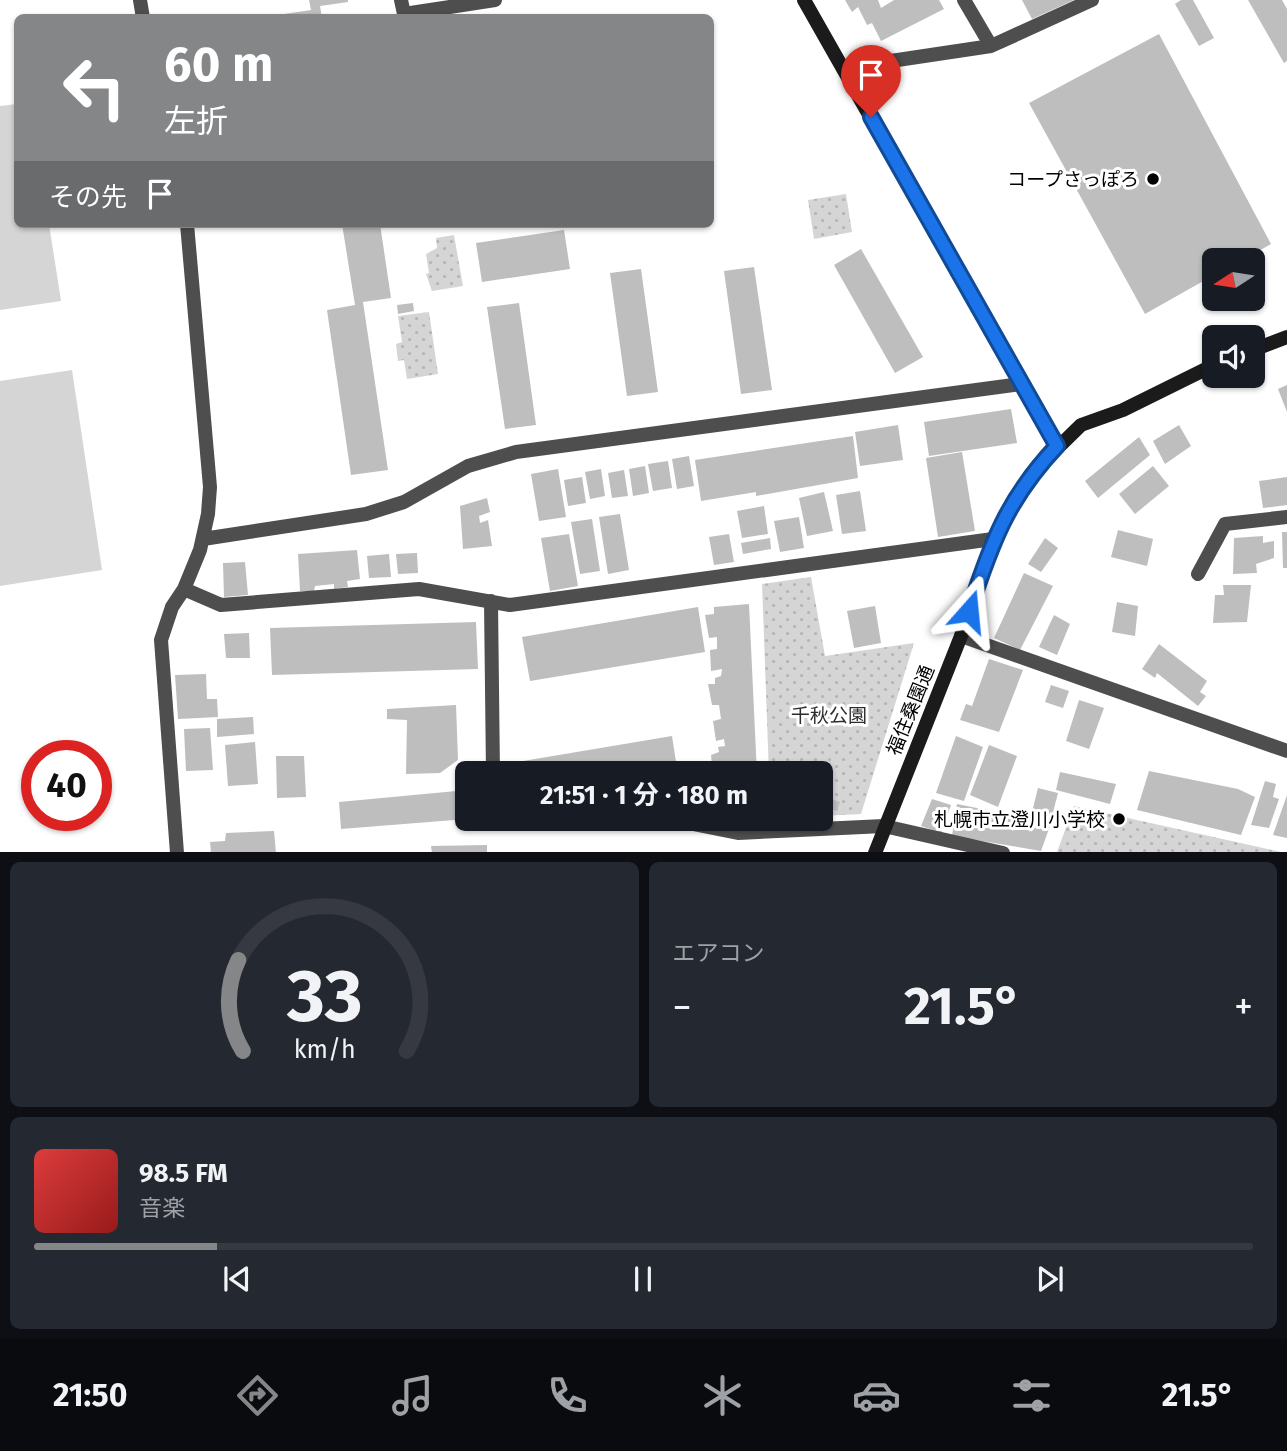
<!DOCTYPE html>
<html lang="ja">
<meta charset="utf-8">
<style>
body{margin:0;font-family:"Fira Sans","Noto Sans JP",sans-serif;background:#242831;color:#f1f3f6;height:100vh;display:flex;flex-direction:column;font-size:26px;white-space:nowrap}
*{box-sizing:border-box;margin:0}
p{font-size:23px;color:#9ea1a6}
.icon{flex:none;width:38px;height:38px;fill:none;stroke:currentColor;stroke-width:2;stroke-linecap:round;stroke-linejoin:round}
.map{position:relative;height:852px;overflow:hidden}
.side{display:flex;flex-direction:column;gap:10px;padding:10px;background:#0d0f14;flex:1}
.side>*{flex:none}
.hud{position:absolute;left:14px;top:14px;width:700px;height:214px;border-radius:10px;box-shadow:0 2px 5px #0004;background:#858687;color:#fff;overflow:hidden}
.needle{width:46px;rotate:258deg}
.buttons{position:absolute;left:1202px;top:248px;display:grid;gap:14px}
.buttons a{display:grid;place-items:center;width:63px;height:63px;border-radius:10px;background:#171b24;box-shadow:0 2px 5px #0004;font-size:35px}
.speed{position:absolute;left:21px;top:740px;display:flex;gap:14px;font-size:35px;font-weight:700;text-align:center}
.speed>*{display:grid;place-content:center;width:91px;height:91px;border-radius:50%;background:#171b24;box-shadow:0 2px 5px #0004;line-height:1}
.speed .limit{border:10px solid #d22;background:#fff;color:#111}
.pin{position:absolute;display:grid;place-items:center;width:60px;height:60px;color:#fff;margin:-72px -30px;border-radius:50% 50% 50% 0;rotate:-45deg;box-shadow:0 0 7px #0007}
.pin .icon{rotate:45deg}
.me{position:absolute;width:77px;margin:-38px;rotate:18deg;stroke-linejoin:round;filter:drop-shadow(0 0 5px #0008)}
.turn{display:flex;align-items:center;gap:24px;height:147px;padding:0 35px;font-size:32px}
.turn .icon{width:91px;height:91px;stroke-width:2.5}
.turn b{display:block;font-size:49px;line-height:60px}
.then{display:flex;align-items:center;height:66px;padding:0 35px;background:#0003;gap:14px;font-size:26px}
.big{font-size:52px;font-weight:700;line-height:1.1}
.side .widget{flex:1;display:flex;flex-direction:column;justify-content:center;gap:10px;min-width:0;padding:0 24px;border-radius:10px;background:#242831}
.side .dial{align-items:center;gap:0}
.dial svg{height:182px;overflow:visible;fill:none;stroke:#363941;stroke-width:7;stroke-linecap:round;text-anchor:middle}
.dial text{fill:#f1f3f6;stroke:none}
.song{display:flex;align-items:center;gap:21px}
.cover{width:84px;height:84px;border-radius:10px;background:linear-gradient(135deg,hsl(0 70% 55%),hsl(0 70% 35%))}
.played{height:7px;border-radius:4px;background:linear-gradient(90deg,#858687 15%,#363941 15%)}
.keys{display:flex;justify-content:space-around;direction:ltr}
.heat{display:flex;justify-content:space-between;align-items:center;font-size:38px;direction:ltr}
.side .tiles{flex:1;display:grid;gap:10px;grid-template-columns:1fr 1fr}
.widget:last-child{grid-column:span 2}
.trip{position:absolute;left:455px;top:761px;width:378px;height:70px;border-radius:10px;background:#171b24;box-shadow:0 2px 5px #0004;font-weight:700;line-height:70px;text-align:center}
.tabs{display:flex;height:112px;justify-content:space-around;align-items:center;background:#090b0e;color:#9ea1a6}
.tabs .icon{width:49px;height:49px}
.tabs .active{color:#858687}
.tabs b{font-size:32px;color:#f1f3f6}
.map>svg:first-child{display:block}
.green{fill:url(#green-dots)}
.pitch{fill:#d5d5d5}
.building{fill:#bebebe}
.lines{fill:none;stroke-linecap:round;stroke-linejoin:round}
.street{stroke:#4e4e4e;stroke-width:14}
.secondary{stroke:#1b1b1b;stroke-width:14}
.route-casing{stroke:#114b97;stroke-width:18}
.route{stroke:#1a73e8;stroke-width:12}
.poi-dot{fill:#000;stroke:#fff;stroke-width:2.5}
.labels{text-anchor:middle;stroke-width:6;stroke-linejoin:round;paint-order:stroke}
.poi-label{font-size:19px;fill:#000;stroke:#fff;text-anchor:end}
.street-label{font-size:19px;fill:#000;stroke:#fff}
.park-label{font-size:19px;fill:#2c2c2c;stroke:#fff}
</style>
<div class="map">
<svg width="1287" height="853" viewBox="0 0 1287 853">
<defs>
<pattern id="green-dots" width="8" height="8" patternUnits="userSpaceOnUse" patternTransform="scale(1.75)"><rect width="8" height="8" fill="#d5d5d5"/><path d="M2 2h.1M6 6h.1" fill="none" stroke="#b5b5b5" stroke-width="1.8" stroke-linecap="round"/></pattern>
</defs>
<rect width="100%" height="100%" fill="#fff"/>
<path class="green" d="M846 194 852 232 814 239 808 200Z
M454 235 463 286 432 291 426 274 429 273 426 254 437 248 436 238Z
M429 312 438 374 407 379 404 360 398 361 396 344 402 342 398 316Z
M811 577 825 656 914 643 861 814 821 816V774L769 773 762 584Z
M1074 806 1281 852H1057Z"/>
<path class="pitch" d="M17 104 18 224H49L61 301 0 310V106Z
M72 370 102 570 0 586V381Z"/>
<path class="building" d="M309 0H348V2L320 6 322 18H284V14L311 10Z
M845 0H878L881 8 894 0H939L944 9 881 41 872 23 867 25 858 7 852 12Z
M1022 0H1074L1032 19Z
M1181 0H1193L1214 38 1199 46 1175 4Z
M1248 0H1282L1287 9V61L1284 63Z
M1159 34 1271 244 1241 261H1214V275L1145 314 1029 103Z
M342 224H380L391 298 363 302 388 470 351 475 327 310 355 305Z
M564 230 570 269 482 282 476 243Z
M861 249 923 357 895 373 834 265Z
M754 267 772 390 741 394 724 271Z
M641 269 658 392 627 396 610 273Z
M413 303 414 311 398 314 397 305Z
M519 303 536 425 505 429 487 307Z
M1287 385V412L1278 389Z
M1011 409 1017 443 929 456 924 422Z
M898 425 903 460 860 466 855 432Z
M1179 425 1191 446 1165 464 1153 441Z
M853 436 858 478 756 496V492L701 501 695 460Z
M1139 437 1150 455 1098 498 1085 481Z
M962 452 975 531 938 537 926 458Z
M689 456 694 486 677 489 672 459Z
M668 461 672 488 653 491 648 464Z
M645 466 649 493 633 496 629 469Z
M1153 466 1169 486 1135 514 1119 494Z
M558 469 566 517 539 521 531 474Z
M601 469 605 496 590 499 585 472Z
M624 470 628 496 612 498 608 473Z
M582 477 586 503 568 506 564 480Z
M1287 477V505L1263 508 1259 481Z
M860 491 866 531 842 534 836 495Z
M824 492 833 531 807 536 799 498Z
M487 498 490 512 479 516 480 523 488 520 492 546 463 549 460 506Z
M764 506 768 534 742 538 737 511Z
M620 514 629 570 608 574 599 517Z
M799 517 804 548 780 552 774 521Z
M592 519 600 571 580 574 571 522Z
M1118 530 1153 539 1147 566 1111 557Z
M1282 532H1287V568H1283Z
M569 534 578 586 550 591 541 538Z
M729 534 734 562 714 565 709 537Z
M1263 536V543L1274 541V558L1256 564 1257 573 1233 574 1234 538Z
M770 538 771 549 743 554 741 543Z
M1045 538 1058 548 1041 572 1028 564Z
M357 550 360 579 347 581 348 587 334 589V584L315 586 314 591H300L298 554Z
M417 553 418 573 398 574 396 554Z
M389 554 391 577 369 578 367 556Z
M245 562 248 595 224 597 223 563Z
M1024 573 1053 586 1020 650 994 638Z
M1223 585H1251L1247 622 1213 623 1215 595H1224Z
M1117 602 1138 606 1135 636 1112 632Z
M749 604 757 774H713L711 755 719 752 718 747 725 746 724 739 716 741 713 721 721 719 719 705H712L708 684H715V678L721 676 722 669 711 671 710 650 717 649V637L709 638 705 615 714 614V607Z
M875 606 881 643 854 648 847 611Z
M698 607 705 652 530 681 522 637Z
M1054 615 1070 624 1057 655 1039 647Z
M476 622 478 669 272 675 270 628Z
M249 633 250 658H226L224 634Z
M1159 644 1207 681 1200 692 1206 696 1198 706 1157 673 1155 678 1142 669Z
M989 659 1023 670 999 732 960 720 966 704 972 706Z
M206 674 207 699H217L218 717 178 719 175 675Z
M1051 685 1069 691 1063 708 1045 702Z
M1079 700 1104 708 1089 749 1066 741Z
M456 705 458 760 440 773 406 774 407 720 387 719V709Z
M253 717 254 734 217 737V719Z
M210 728 213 770 186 771 184 729Z
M672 736 677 768 642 774H519L517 762Z
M956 736 983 747 964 801 936 793Z
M255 742 258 784 228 786 225 745Z
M989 745 1017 756 998 807 970 795Z
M276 756H304L306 797 277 798Z
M1149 771 1238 789 1255 797 1241 835 1137 810Z
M1060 772 1116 784 1110 804 1056 790Z
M1265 781 1276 784 1273 797 1279 799 1269 828 1251 825Z
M1038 788 1058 793 1052 816 1032 812Z
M467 790V819L341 829 339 802Z
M1287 795V838L1273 835Z
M828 798 840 802 837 811 825 807Z
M932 799 951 805 941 833 921 826Z
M957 804 1051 823 1041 851 952 836Z
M274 831 276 853H211L210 842 225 841 226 833Z
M487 845V853H432L431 846Z"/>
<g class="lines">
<path class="street" d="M140 0 143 18
M401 0 404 14 495 0
M991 46 1092 0
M844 68 991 46 964 0
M203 539 366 514 404 502 468 466 516 452 1021 384
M1198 574 1225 524 1287 517
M184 589 221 605 419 589 510 605 993 539
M491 601 493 774
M961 636 1287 751
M668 819 738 833 884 826 1003 853
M177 853 161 640 172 607 184 589 200 550 208 514 210 487 187 224"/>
<path class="secondary" d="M804 0 1057 446
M1253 350 1287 337
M875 853 961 636 993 539 1031 474 1081 425 1123 410 1214 365"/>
</g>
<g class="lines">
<defs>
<path id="route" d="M871 117 1057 446C1007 499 991 544 969 611"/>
</defs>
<use href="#route" class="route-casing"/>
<use href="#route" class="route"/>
</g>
<g class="poi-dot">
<circle cx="1153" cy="179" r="7"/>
<circle cx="1119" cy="819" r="7"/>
</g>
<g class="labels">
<g class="poi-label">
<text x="1139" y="186">コープさっぽろ</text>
<text x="1105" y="826">札幌市立澄川小学校</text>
</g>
<g class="street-label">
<text transform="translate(910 710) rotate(-68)" y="7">福住桑園通</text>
</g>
<g class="park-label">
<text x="829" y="722">千秋公園</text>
</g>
</g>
</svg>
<div class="buttons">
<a><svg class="needle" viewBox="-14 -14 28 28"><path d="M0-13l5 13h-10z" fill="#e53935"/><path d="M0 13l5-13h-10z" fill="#9ea1a6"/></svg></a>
<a><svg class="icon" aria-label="sound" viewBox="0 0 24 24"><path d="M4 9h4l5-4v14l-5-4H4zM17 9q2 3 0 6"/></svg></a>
</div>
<div class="speed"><div class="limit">40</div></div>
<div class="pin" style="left:871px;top:117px;background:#d93025"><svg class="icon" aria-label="arrive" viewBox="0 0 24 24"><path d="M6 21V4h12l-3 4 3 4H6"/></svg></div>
<svg class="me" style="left:969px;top:611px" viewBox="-20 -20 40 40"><path d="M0-17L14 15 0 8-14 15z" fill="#1a73e8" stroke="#fff" stroke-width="4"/></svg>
<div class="trip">21:51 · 1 分 · 180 m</div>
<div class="hud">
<div class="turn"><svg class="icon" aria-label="left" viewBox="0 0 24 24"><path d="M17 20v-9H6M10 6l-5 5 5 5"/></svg><div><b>60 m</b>左折</div></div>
<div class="then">その先<svg class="icon" aria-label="arrive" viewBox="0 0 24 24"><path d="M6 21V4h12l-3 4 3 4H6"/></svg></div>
</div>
</div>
<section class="side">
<div class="tiles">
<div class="widget dial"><svg viewBox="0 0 100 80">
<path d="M14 69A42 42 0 1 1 86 69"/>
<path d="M14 69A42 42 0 0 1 12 29" stroke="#858687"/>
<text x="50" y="56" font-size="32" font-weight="700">33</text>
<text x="50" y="72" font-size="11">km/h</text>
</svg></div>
<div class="widget"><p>エアコン</p>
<div class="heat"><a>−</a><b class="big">21.5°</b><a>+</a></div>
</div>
<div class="widget">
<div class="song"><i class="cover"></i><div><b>98.5 FM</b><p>音楽</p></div></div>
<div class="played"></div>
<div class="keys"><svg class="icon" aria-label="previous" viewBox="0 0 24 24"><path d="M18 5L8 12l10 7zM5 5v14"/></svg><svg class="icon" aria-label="pause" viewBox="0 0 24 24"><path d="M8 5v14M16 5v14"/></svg><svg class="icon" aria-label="next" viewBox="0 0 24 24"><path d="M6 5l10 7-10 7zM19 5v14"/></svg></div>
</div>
</div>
</section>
<nav class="tabs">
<b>21:50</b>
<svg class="icon active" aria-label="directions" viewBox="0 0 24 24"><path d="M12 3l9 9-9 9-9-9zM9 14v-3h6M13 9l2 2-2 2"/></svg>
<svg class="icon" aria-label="music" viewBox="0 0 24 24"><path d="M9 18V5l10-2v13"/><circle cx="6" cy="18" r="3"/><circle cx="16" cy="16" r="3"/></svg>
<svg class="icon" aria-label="phone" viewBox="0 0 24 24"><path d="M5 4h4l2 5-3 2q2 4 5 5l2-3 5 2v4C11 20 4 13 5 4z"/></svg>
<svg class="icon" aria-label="climate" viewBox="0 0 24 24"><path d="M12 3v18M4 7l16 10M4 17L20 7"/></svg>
<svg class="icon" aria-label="car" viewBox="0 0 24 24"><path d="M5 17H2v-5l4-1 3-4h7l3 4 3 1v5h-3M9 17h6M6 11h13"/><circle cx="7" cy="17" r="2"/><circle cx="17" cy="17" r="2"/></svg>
<svg class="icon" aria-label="filters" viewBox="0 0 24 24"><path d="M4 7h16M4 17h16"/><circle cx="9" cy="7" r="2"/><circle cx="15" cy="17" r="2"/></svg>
<b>21.5°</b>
</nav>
